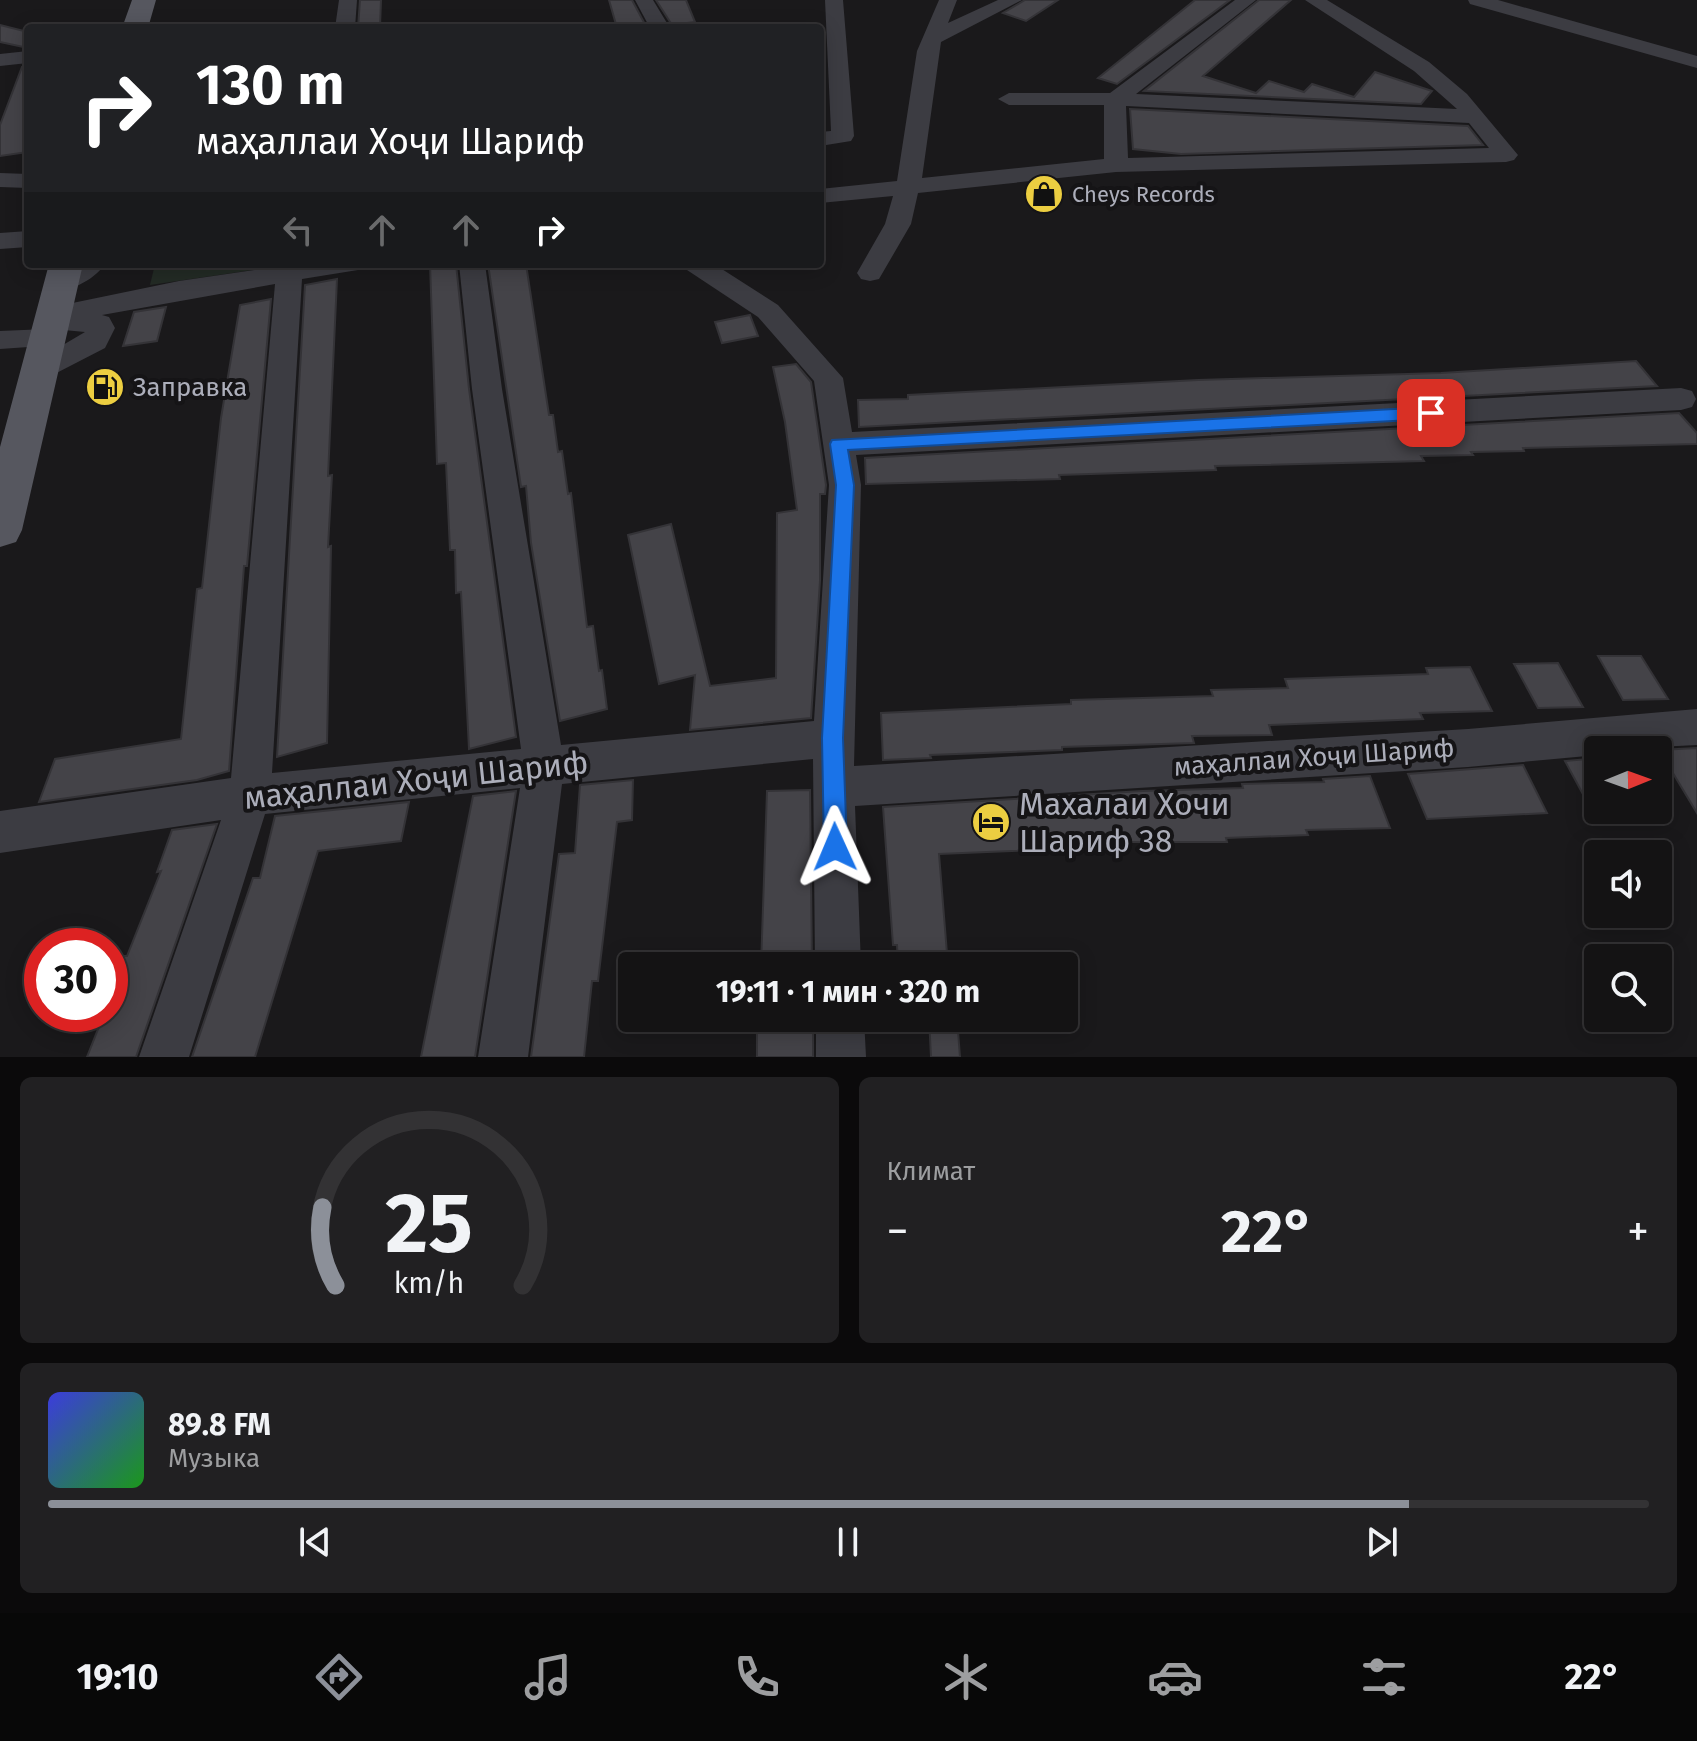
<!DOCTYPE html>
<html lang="ru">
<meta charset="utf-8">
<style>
body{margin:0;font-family:"Fira Sans",sans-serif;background:#212022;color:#f1f3f6;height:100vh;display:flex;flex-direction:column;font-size:30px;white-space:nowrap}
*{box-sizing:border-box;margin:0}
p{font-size:26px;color:#9d9ea0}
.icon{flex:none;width:44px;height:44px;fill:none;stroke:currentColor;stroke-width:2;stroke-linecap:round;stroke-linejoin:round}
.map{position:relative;height:1057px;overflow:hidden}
.side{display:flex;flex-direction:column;gap:20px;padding:20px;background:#0b0a0b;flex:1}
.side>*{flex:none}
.hud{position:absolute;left:24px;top:24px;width:800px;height:244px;border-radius:8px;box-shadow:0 4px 20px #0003,0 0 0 2px #333234;background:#202124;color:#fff;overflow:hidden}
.needle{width:52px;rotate:89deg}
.tools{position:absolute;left:1584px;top:736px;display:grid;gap:16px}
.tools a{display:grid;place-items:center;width:88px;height:88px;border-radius:8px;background:#141314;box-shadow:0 4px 20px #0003,0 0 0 2px #333234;font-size:40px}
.speed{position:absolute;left:24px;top:928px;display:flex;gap:16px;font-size:40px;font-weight:700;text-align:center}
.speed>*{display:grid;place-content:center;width:104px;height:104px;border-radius:50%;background:#141314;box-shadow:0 4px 20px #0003,0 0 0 2px #333234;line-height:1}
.speed .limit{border:12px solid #d22;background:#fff;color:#111}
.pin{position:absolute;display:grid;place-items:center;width:68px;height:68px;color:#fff;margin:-34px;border-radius:16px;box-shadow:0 4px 12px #0006}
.me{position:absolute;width:88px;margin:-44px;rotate:359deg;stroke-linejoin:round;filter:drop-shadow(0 0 6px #0008)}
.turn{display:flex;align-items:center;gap:28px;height:168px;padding:0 40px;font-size:36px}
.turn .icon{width:104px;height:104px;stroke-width:2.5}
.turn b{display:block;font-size:56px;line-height:68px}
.lanes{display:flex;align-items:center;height:76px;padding:0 40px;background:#0003;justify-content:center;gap:40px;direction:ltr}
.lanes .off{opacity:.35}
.big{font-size:60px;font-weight:700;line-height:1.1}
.side .tile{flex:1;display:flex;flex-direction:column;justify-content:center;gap:12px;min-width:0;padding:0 28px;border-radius:12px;background:#212022}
.side .dial{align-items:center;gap:0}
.dial svg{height:208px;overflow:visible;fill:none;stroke:#333234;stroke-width:7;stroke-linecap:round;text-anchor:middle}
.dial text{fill:#f1f3f6;stroke:none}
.song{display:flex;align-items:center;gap:24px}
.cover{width:96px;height:96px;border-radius:12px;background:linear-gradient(135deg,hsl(240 70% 55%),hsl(120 70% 35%))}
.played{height:8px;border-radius:4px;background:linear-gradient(90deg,#8c9099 85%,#333234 85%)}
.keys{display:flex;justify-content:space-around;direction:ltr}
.heat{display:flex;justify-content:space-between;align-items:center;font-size:44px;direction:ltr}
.side .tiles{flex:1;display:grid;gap:20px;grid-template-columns:1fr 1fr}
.tile:last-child{grid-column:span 2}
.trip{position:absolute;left:618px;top:952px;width:460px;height:80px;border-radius:8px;background:#141314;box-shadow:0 4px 20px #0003,0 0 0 2px #333234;font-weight:700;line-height:80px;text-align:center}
.tabs{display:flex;height:128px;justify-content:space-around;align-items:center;background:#080808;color:#9d9ea0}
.tabs .icon{width:56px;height:56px}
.tabs .selected{color:#8c9099}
.tabs b{font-size:36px;color:#f1f3f6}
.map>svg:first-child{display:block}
.green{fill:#232b25}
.building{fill:#444348;stroke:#343337;stroke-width:2}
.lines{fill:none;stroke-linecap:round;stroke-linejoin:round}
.minor{fill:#3c3c42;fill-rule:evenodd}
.major{fill:#56575f;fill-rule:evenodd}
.route{fill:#1a73e8;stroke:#114b97;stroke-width:2}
.labels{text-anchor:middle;stroke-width:8;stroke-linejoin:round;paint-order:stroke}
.far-poi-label{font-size:22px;fill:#acaeba;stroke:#151416;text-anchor:start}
.poi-label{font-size:26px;fill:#acaeba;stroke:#151416;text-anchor:start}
.street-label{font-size:26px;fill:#acaeba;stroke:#151416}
.near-street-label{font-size:32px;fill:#acaeba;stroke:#151416}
.near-poi-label{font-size:32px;fill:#acaeba;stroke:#151416;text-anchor:start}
</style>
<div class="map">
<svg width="1697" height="1057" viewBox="0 0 1697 1057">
<rect width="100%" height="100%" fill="#1a191b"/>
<path class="green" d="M155 264H293L150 285Z"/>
<path class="building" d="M360 0H381L380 27 358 28Z
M609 0H632L647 28H617Z
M656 0H686L695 22 672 25Z
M1025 0H1058L1026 21 1003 13Z
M1195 0H1230L1117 84 1098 78Z
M1259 0H1291L1203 76 1256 93 1269 81 1304 92 1312 84 1354 97 1375 72 1432 91 1421 104 1144 91Z
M0 25 28 32V48L0 42Z
M28 66V152L0 156V125L22 67Z
M1130 109 1468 126 1483 145 1181 154 1133 149Z
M430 264H456L469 389 516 737 469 749 461 592 456 593 455 550H450L446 463 437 464Z
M488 264H526L549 415H553L558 452 562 451 568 494 571 493 587 627 593 626 599 671 602 670 607 709 560 721 531 543 526 486 521 487Z
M337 279 328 476 332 475 328 547 331 546 327 743 277 757 305 285Z
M271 299 247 566H244L229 771 197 780 39 802 55 759 181 739 197 589 202 588 221 418 240 305Z
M166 307 157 341 123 346 134 312Z
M750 315 758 336 722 343 715 322Z
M1636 361 1657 386 859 427 858 400 908 399V395L1198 380 1441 373Z
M796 364 811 382 826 485 825 494H820V581L811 718 690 730 695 675 659 684 628 535 671 524 710 686 776 678 777 513 797 510 785 422 773 367Z
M1679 413 1697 433V444L1523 448 1524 451 1471 452 1473 455 1421 456 1424 461 1215 466 1216 470 1059 475 1060 479 866 484 865 458Z
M1598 656H1641L1668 699 1623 700Z
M1558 663 1583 707 1538 708 1514 664Z
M1470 667 1492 711 1420 713 1423 719 1269 725 1272 735 1192 736 1194 743 1062 747V750L930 755 931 758 883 760 881 713 1071 704V700L1213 696 1211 690 1288 688 1285 679 1428 674 1426 668Z
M1697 748V813L1659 750Z
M1598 758V822L1565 761Z
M1523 765 1547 813 1427 819 1408 774Z
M1370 776 1390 828 1306 830 1308 835 1226 838 1227 842H1079L1080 848 939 854 948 966H898L897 945H893L883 807 1142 791 1243 788 1242 784 1324 782 1323 779Z
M633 780 632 820 617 822 598 981H592L584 1057H531L559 854 575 853 580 785Z
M810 790 812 966H761L767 791Z
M516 791 475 1057H421L473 796Z
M409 802 401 841 318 851 255 1057H192L253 878H260L275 816Z
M217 824 136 1057H87L104 1014H110V986L122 956H127L161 871 157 872 172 830Z
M813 1018V1057H757V1022Z
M929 1018H957L960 1057H931Z"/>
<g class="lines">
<path class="minor" d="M339 0H357L355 28H335Z
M635 0H653L670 28H650Z
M825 0H843L854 136 851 141 820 146V132L831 131Z
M939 0H957L948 23 998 0H1022L941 42 922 178 1104 159V105H1009L998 99 1009 93H1110L1235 0H1256L1136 94 1457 109 1414 71 1305 0H1327L1429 62 1467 94 1518 155 1514 160 1506 162 1116 172 918 193 911 224 879 279 870 281 861 279 857 273 885 224 893 196 820 203V189L897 181 917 51ZM1126 106 1469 123 1489 148 1128 158Z
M1468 0H1498L1697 56V68L1470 4Z
M28 51V63L0 66V54Z
M0 173 28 174V188L0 187Z
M28 231V247L0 249V233Z
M73 264H105C95 279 69 294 51 289L48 283 51 277Z
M362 264 358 270 302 279 272 773 521 749 472 389 459 264H485L502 389 561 745 814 721 829 485 814 381 758 317 687 270 683 264H714L778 305 843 378 852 432 1681 388 1692 391 1696 399 1692 407 1681 410 856 455 861 485 854 766 1468 729 1697 709V745L1598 750V755L1468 767 855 806 861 966H815L813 759 562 784 528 1057H478L520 788 265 814 189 1057H139L221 820 0 853V811L231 778 275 284 102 315 109 317 115 328 105 348 39 382 29 379 24 372 29 365 85 332 53 329 39 316 43 310 53 307 179 281 289 265Z
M47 329 57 331 61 338 57 345 0 349V331Z
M816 1018H864L866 1057H816Z"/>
<path class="major" d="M132 0H156L148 28H122Z
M49 264H83L22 530 16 542 0 547V447Z"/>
</g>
<path class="route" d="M1431 407 1439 413 1431 419 848 450 854 485 843 738 847 847 844 855 835 858 827 855 824 847 822 738 836 485 830 444 832 440Z"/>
<defs>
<symbol id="shop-disc" viewBox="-11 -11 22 22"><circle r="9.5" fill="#ecce41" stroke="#151416"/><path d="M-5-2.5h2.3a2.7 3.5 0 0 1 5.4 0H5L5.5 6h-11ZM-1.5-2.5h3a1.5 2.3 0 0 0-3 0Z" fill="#111"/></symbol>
<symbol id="fuel-disc" viewBox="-11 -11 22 22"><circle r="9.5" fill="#ecce41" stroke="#151416"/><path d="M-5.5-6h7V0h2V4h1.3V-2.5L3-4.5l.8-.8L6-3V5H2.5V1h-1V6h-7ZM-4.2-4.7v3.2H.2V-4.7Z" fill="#111"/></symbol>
<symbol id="hotel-disc" viewBox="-11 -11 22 22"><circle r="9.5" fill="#ecce41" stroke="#151416"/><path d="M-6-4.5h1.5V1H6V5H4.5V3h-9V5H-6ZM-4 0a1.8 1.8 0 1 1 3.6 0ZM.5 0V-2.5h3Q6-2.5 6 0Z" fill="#111"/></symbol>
</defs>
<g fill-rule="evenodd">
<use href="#shop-disc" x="1022" y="172" width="44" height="44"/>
<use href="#fuel-disc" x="83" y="365" width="44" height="44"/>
<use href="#hotel-disc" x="969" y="800" width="44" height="44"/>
</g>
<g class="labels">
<g class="far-poi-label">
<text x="1072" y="202">Cheys Records</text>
</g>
<g class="poi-label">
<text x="133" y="396">Заправка</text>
</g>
<g class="street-label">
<text transform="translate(1314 757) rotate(-4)" y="9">маҳаллаи Хоҷи Шариф</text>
</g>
<g class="near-street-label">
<text transform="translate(416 780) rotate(-6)" y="11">маҳаллаи Хоҷи Шариф</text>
</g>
<g class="near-poi-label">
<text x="1019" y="815">Махалаи Хочи<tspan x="1019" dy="37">Шариф 38</tspan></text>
</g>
</g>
</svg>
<div class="tools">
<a><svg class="needle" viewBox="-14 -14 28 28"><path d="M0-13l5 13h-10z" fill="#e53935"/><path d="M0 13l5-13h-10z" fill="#9d9ea0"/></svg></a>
<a><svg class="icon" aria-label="sound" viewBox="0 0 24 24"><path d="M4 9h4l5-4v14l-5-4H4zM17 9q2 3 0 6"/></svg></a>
<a><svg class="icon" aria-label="search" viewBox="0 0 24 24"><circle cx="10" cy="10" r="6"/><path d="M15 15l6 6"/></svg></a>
</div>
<div class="speed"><div class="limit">30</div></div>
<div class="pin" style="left:1431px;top:413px;background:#d93025"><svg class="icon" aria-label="arrive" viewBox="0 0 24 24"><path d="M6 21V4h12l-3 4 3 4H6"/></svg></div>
<svg class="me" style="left:835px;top:847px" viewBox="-20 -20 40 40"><path d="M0-17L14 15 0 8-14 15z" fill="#1a73e8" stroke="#fff" stroke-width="4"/></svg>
<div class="trip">19:11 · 1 мин · 320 m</div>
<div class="hud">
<div class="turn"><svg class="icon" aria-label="right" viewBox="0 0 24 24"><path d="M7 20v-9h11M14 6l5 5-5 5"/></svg><div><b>130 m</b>маҳаллаи Хоҷи Шариф</div></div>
<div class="lanes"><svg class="icon off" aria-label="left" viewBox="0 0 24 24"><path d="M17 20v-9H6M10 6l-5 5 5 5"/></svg><svg class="icon off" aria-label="ahead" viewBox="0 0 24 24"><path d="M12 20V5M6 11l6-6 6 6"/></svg><svg class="icon off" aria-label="ahead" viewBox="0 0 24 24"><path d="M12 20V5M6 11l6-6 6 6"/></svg><svg class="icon" aria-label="right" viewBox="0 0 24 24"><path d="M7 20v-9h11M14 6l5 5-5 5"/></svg></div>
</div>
</div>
<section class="side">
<div class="tiles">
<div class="tile dial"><svg viewBox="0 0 100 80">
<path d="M14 69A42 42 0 1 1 86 69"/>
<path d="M14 69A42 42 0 0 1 9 39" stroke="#8c9099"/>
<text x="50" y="56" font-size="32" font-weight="700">25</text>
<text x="50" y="72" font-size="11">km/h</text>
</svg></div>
<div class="tile"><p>Климат</p>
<div class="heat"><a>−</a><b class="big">22°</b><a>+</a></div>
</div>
<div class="tile">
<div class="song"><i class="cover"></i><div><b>89.8 FM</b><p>Музыка</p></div></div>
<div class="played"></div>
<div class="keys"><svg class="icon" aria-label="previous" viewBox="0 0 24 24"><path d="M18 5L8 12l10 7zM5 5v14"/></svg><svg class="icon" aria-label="pause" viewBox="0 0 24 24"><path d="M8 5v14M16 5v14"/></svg><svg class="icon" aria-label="next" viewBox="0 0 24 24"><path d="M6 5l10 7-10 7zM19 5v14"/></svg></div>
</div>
</div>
</section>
<nav class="tabs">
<b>19:10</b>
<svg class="icon selected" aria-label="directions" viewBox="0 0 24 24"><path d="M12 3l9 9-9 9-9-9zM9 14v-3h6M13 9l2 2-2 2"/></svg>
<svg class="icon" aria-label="music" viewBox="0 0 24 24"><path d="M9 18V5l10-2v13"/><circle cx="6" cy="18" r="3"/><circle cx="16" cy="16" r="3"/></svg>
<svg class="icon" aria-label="phone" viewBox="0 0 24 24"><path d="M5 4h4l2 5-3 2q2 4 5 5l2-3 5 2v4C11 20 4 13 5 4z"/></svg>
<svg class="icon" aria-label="climate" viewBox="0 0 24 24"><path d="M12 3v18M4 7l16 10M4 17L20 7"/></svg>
<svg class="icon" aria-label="car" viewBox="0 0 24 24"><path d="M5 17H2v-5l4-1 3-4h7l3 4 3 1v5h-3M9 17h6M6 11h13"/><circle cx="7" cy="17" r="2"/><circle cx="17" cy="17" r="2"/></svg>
<svg class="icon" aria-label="filters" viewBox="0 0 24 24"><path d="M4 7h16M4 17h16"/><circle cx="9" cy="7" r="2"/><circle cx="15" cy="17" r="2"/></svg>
<b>22°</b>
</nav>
